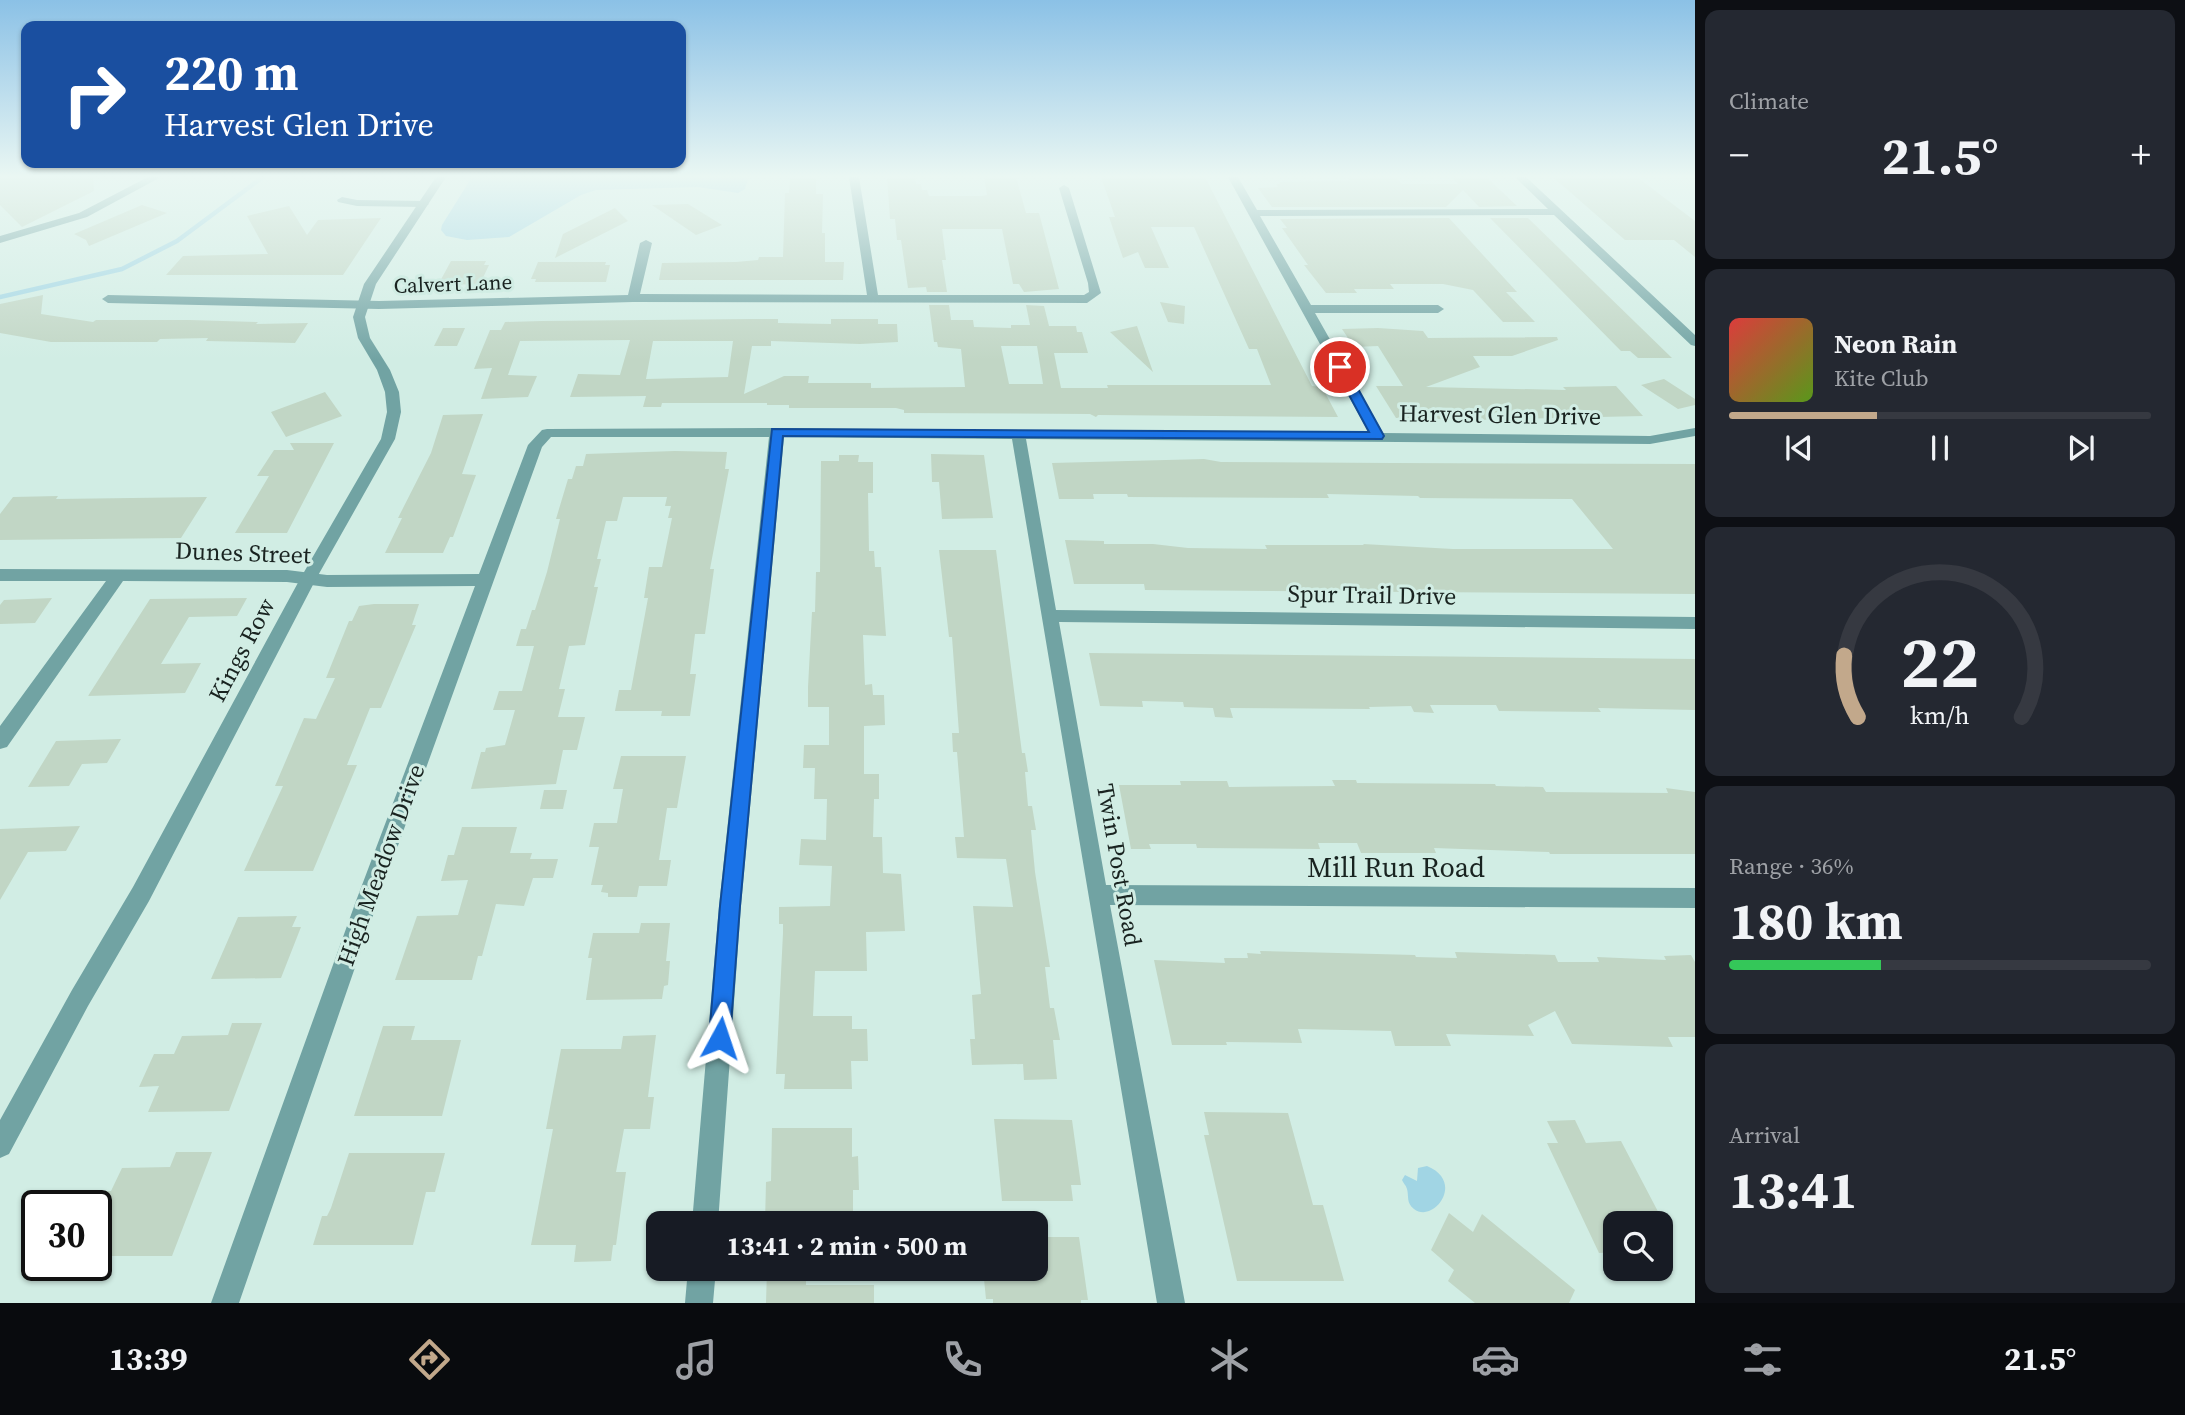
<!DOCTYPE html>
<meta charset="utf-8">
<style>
body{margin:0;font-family:"Source Serif 4",serif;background:#242831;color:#f1f3f6;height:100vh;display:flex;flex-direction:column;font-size:26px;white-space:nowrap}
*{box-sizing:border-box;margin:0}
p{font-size:23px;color:#9ea1a6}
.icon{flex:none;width:38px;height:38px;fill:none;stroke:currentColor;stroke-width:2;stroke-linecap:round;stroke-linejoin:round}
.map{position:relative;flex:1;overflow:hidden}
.sheet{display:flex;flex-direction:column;gap:10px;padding:10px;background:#0d0f14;width:490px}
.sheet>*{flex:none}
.banner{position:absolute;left:21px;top:21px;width:665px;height:147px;border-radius:14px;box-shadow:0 2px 5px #0004;background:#1a4fa0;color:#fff;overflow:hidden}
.buttons{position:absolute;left:1603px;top:1211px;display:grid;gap:14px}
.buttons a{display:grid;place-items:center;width:70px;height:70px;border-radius:14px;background:#171b24;box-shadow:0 2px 5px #0004;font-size:35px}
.speed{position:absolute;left:21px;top:1190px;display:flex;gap:14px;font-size:35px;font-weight:700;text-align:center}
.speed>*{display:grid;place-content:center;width:91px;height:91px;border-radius:50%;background:#171b24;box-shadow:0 2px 5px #0004;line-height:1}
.speed .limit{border:4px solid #111;border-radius:10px;background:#fff;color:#111}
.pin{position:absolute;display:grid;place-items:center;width:60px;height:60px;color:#fff;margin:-30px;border:4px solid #fff;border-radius:50%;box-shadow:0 2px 7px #0007}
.me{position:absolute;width:77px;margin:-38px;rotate:5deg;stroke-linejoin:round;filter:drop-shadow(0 0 5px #0008)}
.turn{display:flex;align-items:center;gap:24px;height:147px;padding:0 28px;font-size:32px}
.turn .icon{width:91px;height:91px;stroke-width:2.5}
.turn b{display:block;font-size:49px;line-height:60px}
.big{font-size:52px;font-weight:700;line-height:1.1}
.sheet .card{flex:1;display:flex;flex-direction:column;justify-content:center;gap:10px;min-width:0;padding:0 24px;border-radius:14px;background:#242831}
.sheet .dial{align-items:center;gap:0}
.dial svg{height:182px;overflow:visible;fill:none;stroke:#363941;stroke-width:7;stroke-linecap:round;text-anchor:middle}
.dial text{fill:#f1f3f6;stroke:none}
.song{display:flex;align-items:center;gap:21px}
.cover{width:84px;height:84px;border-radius:10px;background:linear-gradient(135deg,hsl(0 70% 55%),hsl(90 70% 35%))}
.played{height:7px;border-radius:4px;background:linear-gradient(90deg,#c2a88b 35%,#363941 35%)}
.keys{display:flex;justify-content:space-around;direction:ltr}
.heat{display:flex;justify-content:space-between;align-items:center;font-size:38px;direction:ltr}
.charge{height:10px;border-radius:5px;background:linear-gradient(90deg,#34c759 36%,#363941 0)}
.trip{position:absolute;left:646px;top:1211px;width:402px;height:70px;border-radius:14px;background:#171b24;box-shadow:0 2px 5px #0004;font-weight:700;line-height:70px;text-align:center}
.tab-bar{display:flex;height:112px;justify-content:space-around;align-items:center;background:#090b0e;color:#9ea1a6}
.tab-bar .icon{width:49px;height:49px}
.tab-bar .on{color:#c2a88b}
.tab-bar b{font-size:32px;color:#f1f3f6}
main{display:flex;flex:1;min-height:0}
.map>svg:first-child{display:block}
.water{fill:#a1d5e4}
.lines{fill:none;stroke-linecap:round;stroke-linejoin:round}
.stream{stroke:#a1d5e4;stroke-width:4.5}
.building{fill:#c1d6c5;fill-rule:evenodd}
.minor{fill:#71a3a3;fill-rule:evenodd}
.tertiary{fill:#71a3a3;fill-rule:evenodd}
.route{fill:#1a73e8;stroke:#114b97;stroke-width:2}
.labels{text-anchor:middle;stroke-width:6;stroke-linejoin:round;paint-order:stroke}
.far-street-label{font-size:21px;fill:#192320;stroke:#d1ede4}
.street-label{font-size:24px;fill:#192320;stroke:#d1ede4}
.near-street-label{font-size:28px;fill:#192320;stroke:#d1ede4}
</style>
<main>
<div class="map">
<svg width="1695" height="1303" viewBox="0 0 1695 1303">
<rect width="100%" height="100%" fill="#d1ede4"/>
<path class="water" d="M472 177H749L745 189 738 193 698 187 596 190 581 195 509 237 467 240 446 236 441 230 442 225Z
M1427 1166C1466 1182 1433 1224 1414 1209 1406 1203 1409 1196 1407 1189 1406 1185 1403 1183 1402 1180L1405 1175 1417 1181 1418 1168Z"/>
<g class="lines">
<path class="stream" d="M0 297 122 269 177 241 263 177"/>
</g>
<path class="building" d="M0 177H93L94 191 22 227 0 205Z
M887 177H915L916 184H921L922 190H927L929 196H981L987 195 984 177H1016L1026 213H1039L1059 289 1024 292 1019 284H1013L1002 229H942L946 260H942L947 292H927L926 287 908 288 901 240H897L895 219H890Z
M1101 177H1205L1312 386 1322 387 1338 417 1098 415 1096 417 1090 414 904 413V410L896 408H789V405H767V403H662L661 407H643L646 396 570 397 578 374 620 375 630 340 520 341 508 375 537 376 528 397 481 399 492 368 474 369 490 330H501L505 322 542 321 751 319H778V323L831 324V319H878V324H897L898 342 860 344 771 341V346H752L744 394 784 376H809L808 383H871V388L965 387 961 349 938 347 937 342H934L929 305H949L951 320H973L974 327 1011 328V325H1030L1026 305 1044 306 1049 326H1076L1077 332H1082L1088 353H1054L1061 388H1108L1107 385H1271L1257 349H1249L1194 227H1151L1169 268H1145L1138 252 1123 258 1109 217H1115ZM653 341H733L728 377 646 379ZM1001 346H1037L1043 384H1009Z
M1347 177H1395L1402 184H1458L1452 177H1486L1517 206 1479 207 1463 190 1446 207H1272L1258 188 1278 187 1276 184H1280L1279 182 1351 181Z
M1637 177 1695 221V257L1674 240H1625L1554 178Z
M790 178H816V194H823L822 233H825V262H844L843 280H659L662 263 736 262 758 260 759 257H783L785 193H789Z
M688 204 722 225 696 235 652 205Z
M142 205 167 213 89 246 86 240 74 234Z
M289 206 307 235 318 220 381 218 343 275H166L183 256 268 254 247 216Z
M615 208 628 221 555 258 563 234Z
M1449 218 1517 292H1506L1535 322H1503L1473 290 1443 284H1390L1394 289H1354L1357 293H1326L1304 265H1308L1282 228H1287L1280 219Z
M1490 218H1528L1672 358H1638L1630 351H1621Z
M451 261H486L484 265H489L480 284 438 285Z
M538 262H606L605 265H610L606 282H535L536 279H531Z
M43 295 41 314 93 322 96 320H189L258 322 256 324 308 323 295 343 206 341 208 338 160 339 157 342H51L0 333V304Z
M1160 302 1185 306 1184 324 1168 322Z
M1137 326 1153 372 1110 332Z
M443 328H465L457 346H434Z
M1378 328 1423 331 1428 338 1557 337 1558 340 1512 356H1473L1480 367 1426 387 1566 390 1563 387 1616 386 1643 416 1474 420 1396 418 1376 386H1403L1378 346 1354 347 1342 329Z
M1664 379 1695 399V405L1678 409 1641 385Z
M325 392 342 416 286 437 271 412Z
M483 414 462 474 476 475 453 537H450L443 553H385L402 518H398L431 453 443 415Z
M290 443H334L287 533H235L269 476H257L274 450H294Z
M675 451 727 452 725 469H729L710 569H714L705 634H695L690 674H696L690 716H661L662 711H615L619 690H631L648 598H644L649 567H662L672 518H668L671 506H665L667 497H623L617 521H606L597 559H601L594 587H598L585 645 569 646 559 689H565L558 717H585L577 750H563L556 784 471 789 481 752H485L486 748 505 745 515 710H493L499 691H522L534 646H516L521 629H526L532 610H535L547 572 560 519H556L568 479H572L576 466H583L586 454Z
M931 454 984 455 993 518 942 519 939 482H932Z
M839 455H859L858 462H873V493H868L869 551H874L875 567H881L886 636 863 635 865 685 872 684 873 695H884L885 725 864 726V774H879V799H874L873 837H882L883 873 901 874 905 931 866 932 867 971H815L813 1016H852V1029H867L868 1061H851L852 1089H784L785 1074H776L783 933V924H779V907L830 906 832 866 799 865 801 839 826 840 827 799H814L815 768H803L804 745H829V707H808V687L812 612H815L816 572H820L821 461H839Z
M1204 459 1221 462 1392 463 1695 464V594L1145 590 1144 584H1074L1065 540 1104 541V544H1153L1188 548 1267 549 1265 545H1364L1363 544 1453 549H1613L1572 499 1420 498 1418 496 1327 494 1329 498 1128 497 1127 494H1093L1094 499H1059L1052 463Z
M58 496 56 499 207 497 181 538 0 540V514L13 497Z
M939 550H996L1022 753H1025L1028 772H1025L1028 806H1032L1036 830H1031L1035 872 1050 967H1045L1050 1008H1054L1060 1040H1053L1057 1079 1024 1080 1023 1064 972 1065 970 1039H975L972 995 981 994 973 906 1013 907 1006 859 957 858 955 837H964L957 752H953L952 733H959L952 637H949Z
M52 598 35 623 0 624V605L4 600Z
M247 598 237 616 189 617 161 664 201 663 185 693 88 696 150 599Z
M374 604H419L412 625H416L381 708H370L347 765H357L313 871H244L283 786H275L304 718 316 719 335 678H326L349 621H352L359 606Z
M1089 653 1695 659V710L1598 708 1601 712 1499 711 1496 705H1430L1434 713 1414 712 1411 706 1369 707 1370 709 1230 708 1233 718 1215 717 1213 708 1184 707 1183 702 1142 701 1143 707 1100 706Z
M121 739 107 763 82 764 69 786 28 787 56 741Z
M621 756H686L677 808H667L659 860H671L667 886H639L637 897H608V893L601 892 603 885H591L599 847H589L594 823H617L623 789H613Z
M1332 780H1356L1357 783 1495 784 1496 786 1543 787 1546 792 1668 793 1666 788 1695 792V854H1550L1549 852 1434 848 1436 853H1361L1357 843H1318L1320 849 1197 848 1196 844H1149L1151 849H1131L1119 785H1181L1180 781H1227L1229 787 1335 786Z
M544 790H567L563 809H540Z
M80 826 66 851 28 852 0 900V829Z
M462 827H517L510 853H532L530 859H558L553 878H533L524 906 496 904 482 956H478L472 980H395L417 916 458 915 468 880 441 881 448 855H454Z
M297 916 292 927H301L281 978 211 979 238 917Z
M641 923H670L666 961H670L668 985 664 986 662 999 586 1000 592 958H588L593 933H639Z
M1260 951 1415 955 1416 957 1457 958 1455 952 1555 955 1558 962H1599L1597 957 1666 960 1664 956 1691 955 1695 962V1037H1668L1673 1047 1572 1044 1555 1011 1528 1025 1534 1036 1446 1034 1451 1046H1395L1391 1031 1298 1029 1302 1043 1226 1042 1227 1045H1172L1154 960 1225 963 1224 958H1248L1247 953 1261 954Z
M232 1023H262L229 1111 148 1112 159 1086 139 1087 154 1054H174L182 1036 228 1035Z
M383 1026H415L411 1040H461L442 1116H354Z
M656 1035 648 1097H654L650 1129H624L616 1172H626L616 1245H613L611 1261 574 1262 576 1245H531L553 1129H546L561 1049H621L623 1036Z
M1204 1112 1288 1113 1313 1205H1323L1344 1281H1237L1204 1135H1209Z
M994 1119 1072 1120 1081 1185H1071L1073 1201H1002Z
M1575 1120 1586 1143 1621 1141 1664 1223H1615V1252L1599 1253 1547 1143H1558L1547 1121Z
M772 1128H852V1157L858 1156 859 1190H853V1215L802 1216V1223H765L766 1182 771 1181Z
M176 1152H212L172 1256H96V1212L105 1191H111L122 1168 170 1167Z
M349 1153H445L435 1192H426L413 1245H313L322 1216H327L331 1208Z
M1449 1213 1473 1232 1482 1214 1575 1290 1569 1303H1475L1448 1281 1454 1270 1431 1250Z
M1044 1237H1079L1088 1300H1081V1303H993V1299H986L983 1269H1036V1256H1046Z
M767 1269H806V1285H874V1303H766Z"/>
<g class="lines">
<path class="minor" d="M849 177H859L878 295H1084L1089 292 1088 283 1059 188 1064 185 1069 188 1101 293 1087 303 633 302 379 309 108 303 102 299 108 295 379 301 628 295 640 243 646 240 652 243 640 294 867 295Z
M1228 177H1238L1257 210 1548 209 1515 177H1526L1695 335V346L1691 345 1554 215 1260 216 1311 305H1438L1444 309 1438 313H1315L1383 433 1650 436 1695 428V436L1650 444 1026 439 1056 610 1695 617V629L1059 622 1106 885 1695 888V908L1110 905 1185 1303H1157L1012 439 784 437 741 906 718 1223H692L719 906 769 437H551L542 447 378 901 239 1303H211L356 901 475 586 327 587 287 582 123 581 7 747 0 749V726L106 581H0V569L287 570 327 575 479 574 528 445 542 430 547 429 777 428 1369 433Z
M342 197 357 200 424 201 429 204 424 207 357 206 338 202 337 200Z
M688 1269H716L713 1303H685Z"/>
<path class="tertiary" d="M148 177H161L87 217 0 243V236L79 213Z
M436 177H446L376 284 365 317 370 338 390 370 399 392 401 412 395 439 316 579 149 901 88 1006 9 1154 0 1158V1120L72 990 133 887 300 579 381 439 387 412 385 392 377 370 358 338 353 317 364 284Z"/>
</g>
<linearGradient id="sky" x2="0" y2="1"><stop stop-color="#8bc1e6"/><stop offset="0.49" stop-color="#eaf7f3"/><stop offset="1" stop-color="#eaf7f3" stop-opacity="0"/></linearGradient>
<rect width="1695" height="360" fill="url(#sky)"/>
<path class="route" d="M1340 363 1346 367 1384 436 1382 439 783 436 740 906 730 1038 727 1046 720 1049 712 1046 709 1038 720 906 772 429 1369 432 1334 367Z"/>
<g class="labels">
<g class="far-street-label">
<text transform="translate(453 284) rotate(-2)" y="7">Calvert Lane</text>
</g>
<g class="street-label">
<text transform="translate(1500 415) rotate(1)" y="8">Harvest Glen Drive</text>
<text transform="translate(243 553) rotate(2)" y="8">Dunes Street</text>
<text transform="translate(1372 595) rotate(1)" y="8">Spur Trail Drive</text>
<text transform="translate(242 650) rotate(-62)" y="8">Kings Row</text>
<text transform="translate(381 865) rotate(-70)" y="8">High Meadow Drive</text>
<text transform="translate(1119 865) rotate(80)" y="8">Twin Post Road</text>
</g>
<g class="near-street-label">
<text x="1396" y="877">Mill Run Road</text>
</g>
</g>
</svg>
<div class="buttons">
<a><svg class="icon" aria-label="search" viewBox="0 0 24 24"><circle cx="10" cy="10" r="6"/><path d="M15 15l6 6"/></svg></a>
</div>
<div class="speed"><div class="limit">30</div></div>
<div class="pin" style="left:1340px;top:367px;background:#d93025"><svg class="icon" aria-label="arrive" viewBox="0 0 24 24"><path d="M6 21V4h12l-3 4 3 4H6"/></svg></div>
<svg class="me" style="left:720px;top:1038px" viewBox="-20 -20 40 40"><path d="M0-17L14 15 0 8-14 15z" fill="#1a73e8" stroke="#fff" stroke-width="4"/></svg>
<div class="trip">13:41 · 2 min · 500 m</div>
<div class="banner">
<div class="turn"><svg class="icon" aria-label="right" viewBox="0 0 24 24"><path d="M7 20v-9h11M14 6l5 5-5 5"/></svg><div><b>220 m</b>Harvest Glen Drive</div></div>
</div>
</div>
<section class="sheet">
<div class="card"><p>Climate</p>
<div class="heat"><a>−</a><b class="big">21.5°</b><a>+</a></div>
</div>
<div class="card">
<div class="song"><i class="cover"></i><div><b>Neon Rain</b><p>Kite Club</p></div></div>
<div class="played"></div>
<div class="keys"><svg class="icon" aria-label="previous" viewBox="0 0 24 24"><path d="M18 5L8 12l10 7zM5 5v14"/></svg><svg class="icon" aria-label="pause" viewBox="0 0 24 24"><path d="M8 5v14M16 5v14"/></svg><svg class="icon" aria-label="next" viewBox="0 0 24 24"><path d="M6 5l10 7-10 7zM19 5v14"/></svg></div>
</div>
<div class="card dial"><svg viewBox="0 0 100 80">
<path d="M14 69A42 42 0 1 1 86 69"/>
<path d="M14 69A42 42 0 0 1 8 42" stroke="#c2a88b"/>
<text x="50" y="56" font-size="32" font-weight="700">22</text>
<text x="50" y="72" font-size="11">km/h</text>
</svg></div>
<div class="card"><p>Range · 36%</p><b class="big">180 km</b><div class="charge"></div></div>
<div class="card"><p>Arrival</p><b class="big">13:41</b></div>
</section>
</main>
<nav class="tab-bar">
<b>13:39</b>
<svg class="icon on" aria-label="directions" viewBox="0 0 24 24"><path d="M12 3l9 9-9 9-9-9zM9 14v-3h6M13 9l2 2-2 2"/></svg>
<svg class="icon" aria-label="music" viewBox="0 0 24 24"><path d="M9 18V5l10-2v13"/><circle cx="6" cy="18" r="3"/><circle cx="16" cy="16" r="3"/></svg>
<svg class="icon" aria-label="phone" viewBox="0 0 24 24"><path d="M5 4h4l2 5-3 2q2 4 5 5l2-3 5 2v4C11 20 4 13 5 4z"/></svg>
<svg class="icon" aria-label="climate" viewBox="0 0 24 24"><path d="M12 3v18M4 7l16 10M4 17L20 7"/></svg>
<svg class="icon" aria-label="car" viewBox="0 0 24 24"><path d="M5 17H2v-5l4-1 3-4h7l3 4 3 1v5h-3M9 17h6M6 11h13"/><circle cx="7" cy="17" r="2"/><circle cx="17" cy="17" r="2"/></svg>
<svg class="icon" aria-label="filters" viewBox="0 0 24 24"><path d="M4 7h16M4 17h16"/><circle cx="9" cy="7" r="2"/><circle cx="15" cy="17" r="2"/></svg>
<b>21.5°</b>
</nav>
